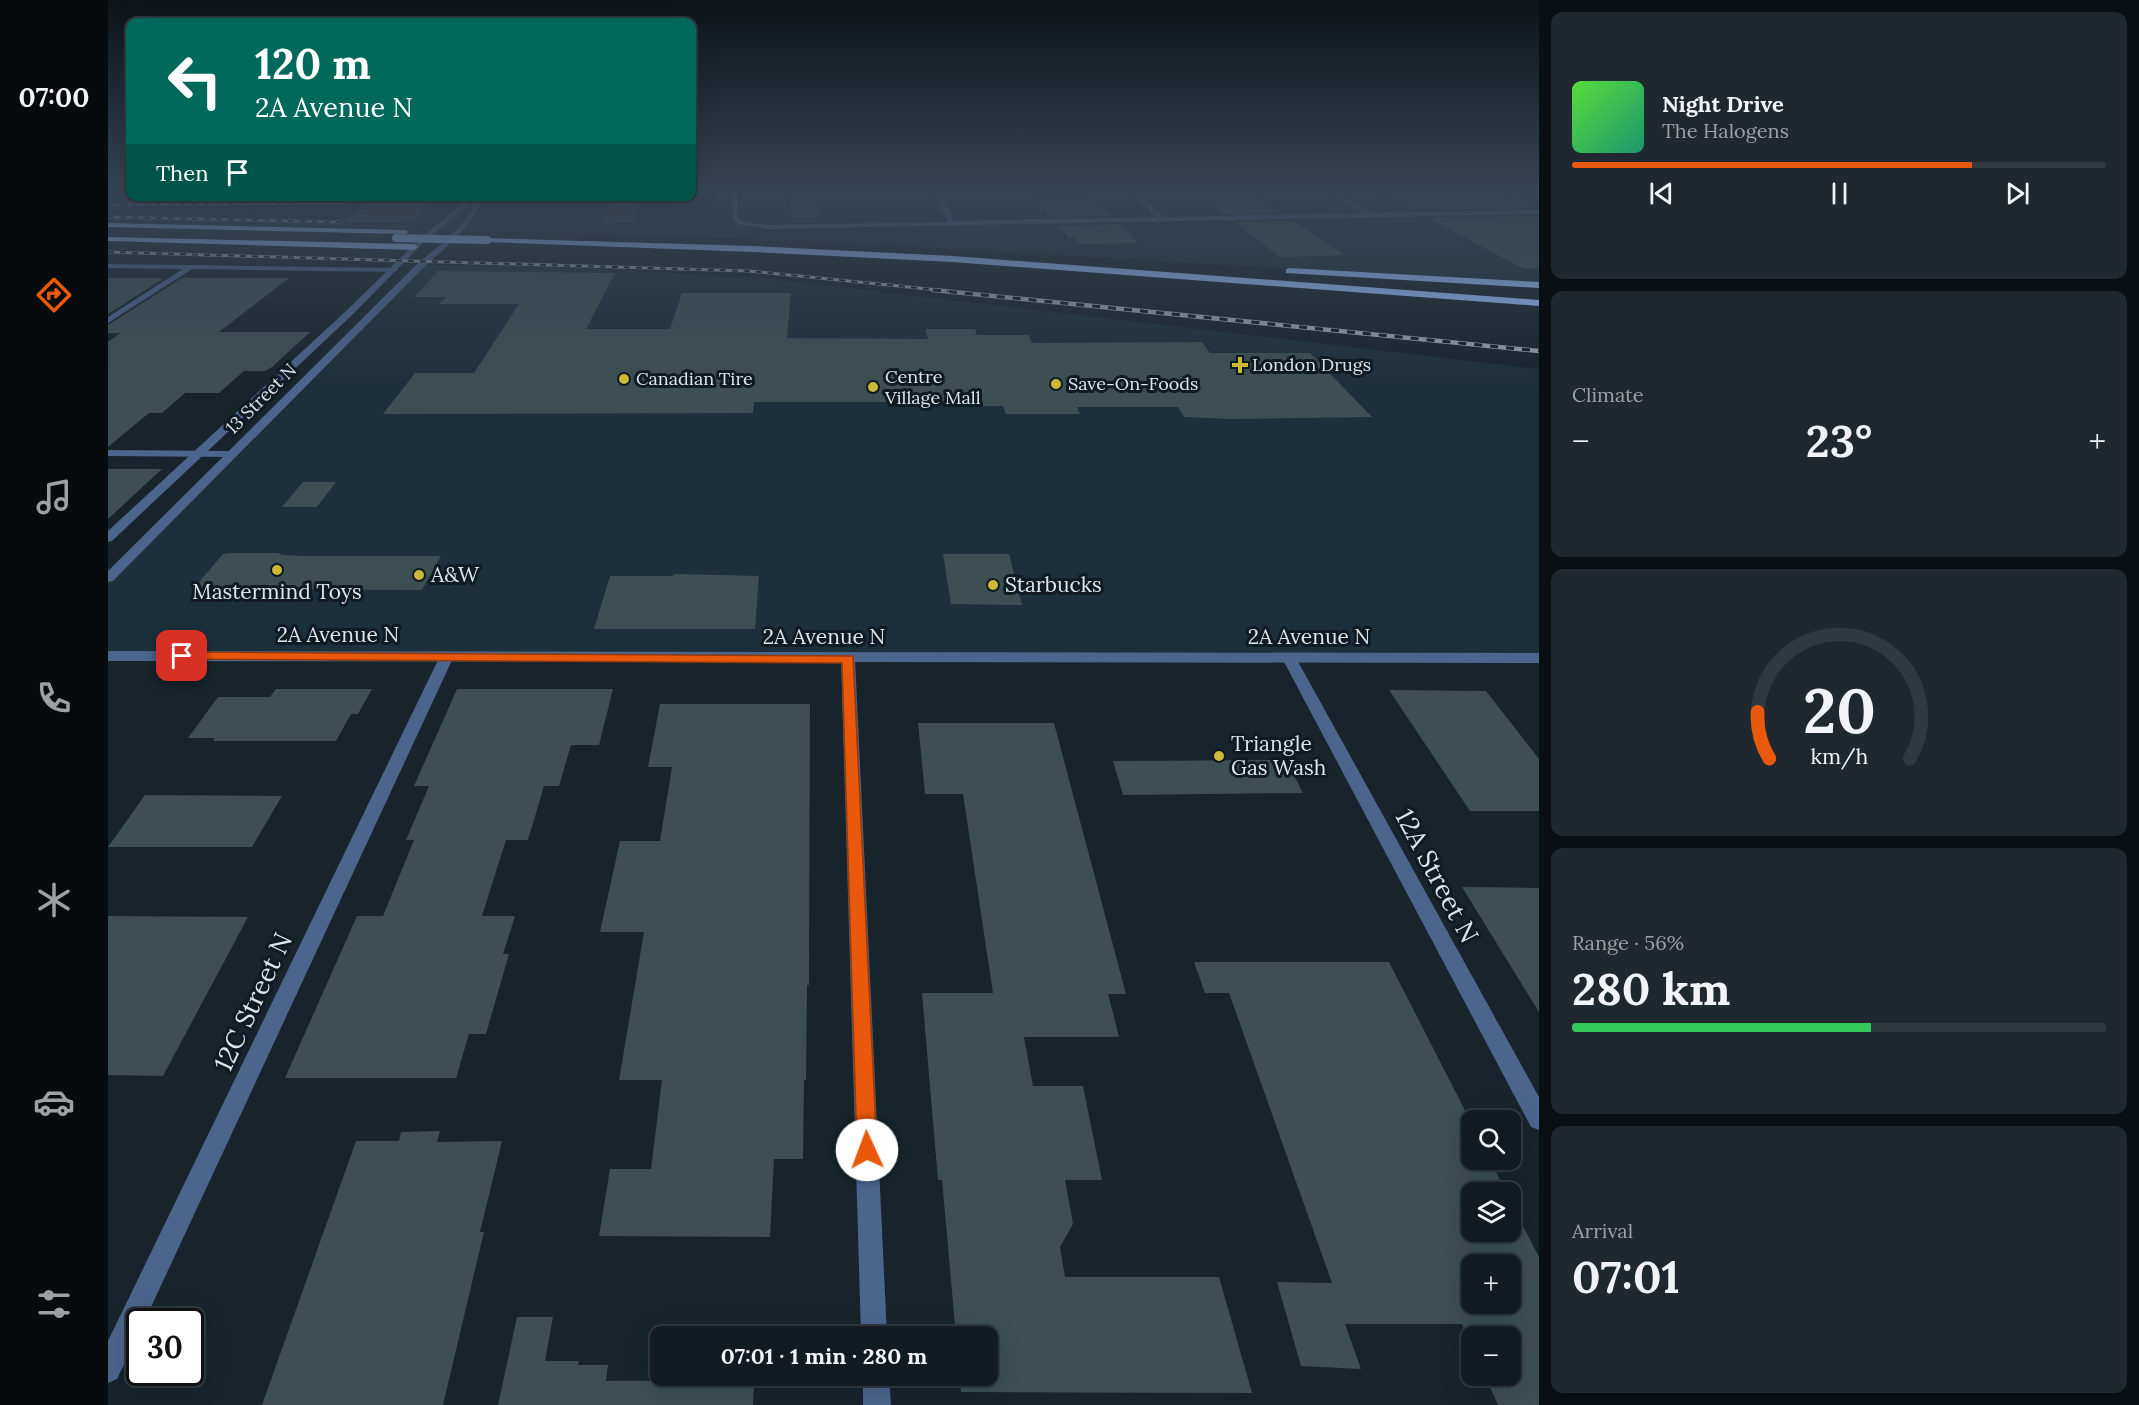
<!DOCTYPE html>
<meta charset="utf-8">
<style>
body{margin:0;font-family:Lora,serif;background:#1e282e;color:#f1f3f6;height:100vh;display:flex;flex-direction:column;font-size:22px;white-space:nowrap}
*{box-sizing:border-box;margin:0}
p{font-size:20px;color:#9ca1a5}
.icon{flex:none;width:33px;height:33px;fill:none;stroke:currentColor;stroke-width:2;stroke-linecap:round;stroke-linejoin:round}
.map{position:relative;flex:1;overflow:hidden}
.drawer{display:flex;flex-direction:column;gap:12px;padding:12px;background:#090f12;width:600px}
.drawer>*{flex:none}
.guide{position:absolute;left:18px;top:18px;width:570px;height:183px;border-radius:12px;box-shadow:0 6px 24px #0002,0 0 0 2px #30393f;background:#00695c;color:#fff;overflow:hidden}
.controls{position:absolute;left:1353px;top:1110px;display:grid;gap:12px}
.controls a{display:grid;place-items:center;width:60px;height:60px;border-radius:12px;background:#111b21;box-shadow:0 6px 24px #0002,0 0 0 2px #30393f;font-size:30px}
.speed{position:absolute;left:18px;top:1308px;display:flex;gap:12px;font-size:30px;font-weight:700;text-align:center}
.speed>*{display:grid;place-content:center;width:78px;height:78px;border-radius:50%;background:#111b21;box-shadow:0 6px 24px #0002,0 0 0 2px #30393f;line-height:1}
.speed .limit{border:3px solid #111;border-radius:9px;background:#fff;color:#111}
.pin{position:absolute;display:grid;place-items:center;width:51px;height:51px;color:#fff;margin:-26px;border-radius:12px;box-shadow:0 3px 9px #0006}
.me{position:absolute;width:66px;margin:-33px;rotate:358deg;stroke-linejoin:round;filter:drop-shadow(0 0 4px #0008)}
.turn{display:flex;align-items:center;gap:21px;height:126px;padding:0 30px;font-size:27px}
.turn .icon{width:78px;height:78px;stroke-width:2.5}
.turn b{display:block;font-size:42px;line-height:51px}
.then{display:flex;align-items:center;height:57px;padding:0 30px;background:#0003;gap:12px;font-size:22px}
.big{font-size:45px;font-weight:800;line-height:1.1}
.drawer .widget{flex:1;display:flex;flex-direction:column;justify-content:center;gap:9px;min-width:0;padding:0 21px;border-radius:12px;background:#1e282e}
.drawer .dial{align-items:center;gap:0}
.dial svg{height:156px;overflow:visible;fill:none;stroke:#30393f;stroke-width:7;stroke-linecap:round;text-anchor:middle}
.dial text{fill:#f1f3f6;stroke:none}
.song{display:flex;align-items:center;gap:18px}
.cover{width:72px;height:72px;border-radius:9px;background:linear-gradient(135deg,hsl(110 70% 55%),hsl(160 70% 35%))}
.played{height:6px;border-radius:3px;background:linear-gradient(90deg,#ea580c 75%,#30393f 75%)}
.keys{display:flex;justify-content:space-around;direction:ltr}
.heat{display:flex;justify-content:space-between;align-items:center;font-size:33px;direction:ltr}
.charge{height:9px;border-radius:4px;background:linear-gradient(90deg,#34c759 56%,#30393f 0)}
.trip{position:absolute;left:542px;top:1326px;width:348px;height:60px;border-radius:12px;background:#111b21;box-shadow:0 6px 24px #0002,0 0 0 2px #30393f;font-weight:800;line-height:60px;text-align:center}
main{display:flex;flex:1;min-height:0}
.tab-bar{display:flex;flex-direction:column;width:108px;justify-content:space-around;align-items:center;background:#070b0d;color:#9ca1a5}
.tab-bar .icon{width:42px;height:42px}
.tab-bar .on{color:#ea580c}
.tab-bar b{font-size:27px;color:#f1f3f6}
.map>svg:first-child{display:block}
.built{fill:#1c303b}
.building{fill:#3d4f52;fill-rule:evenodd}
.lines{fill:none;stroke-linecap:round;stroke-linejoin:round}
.minor{fill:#4c658d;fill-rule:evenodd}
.tertiary{fill:#4c658d;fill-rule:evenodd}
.motorway{fill:#9dc3ff;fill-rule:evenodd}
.rail-far1-casing{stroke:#9aa3a9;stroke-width:3}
.rail-casing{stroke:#9aa3a9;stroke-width:4.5}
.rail-far1{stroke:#0e1b22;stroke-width:2;stroke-dasharray:6;stroke-linecap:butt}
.rail{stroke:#0e1b22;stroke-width:3;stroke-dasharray:8;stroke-linecap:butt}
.motorway-bridge{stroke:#9dc3ff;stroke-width:8}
.route{fill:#ea580c;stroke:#983908;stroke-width:1.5}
.poi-dot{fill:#ccb938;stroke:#0e1b22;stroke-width:2}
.labels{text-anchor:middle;stroke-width:6;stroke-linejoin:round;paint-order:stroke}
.far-poi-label{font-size:18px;fill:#dde5ea;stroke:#0e1b22;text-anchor:start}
.far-street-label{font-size:18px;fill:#dde5ea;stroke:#0e1b22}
.poi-label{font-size:21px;fill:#dde5ea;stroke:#0e1b22;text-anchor:start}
.street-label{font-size:21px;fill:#dde5ea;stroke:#0e1b22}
.near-street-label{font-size:26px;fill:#dde5ea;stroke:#0e1b22}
</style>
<main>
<nav class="tab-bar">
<b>07:00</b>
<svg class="icon on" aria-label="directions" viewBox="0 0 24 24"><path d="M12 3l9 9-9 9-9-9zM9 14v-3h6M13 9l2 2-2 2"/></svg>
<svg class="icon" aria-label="music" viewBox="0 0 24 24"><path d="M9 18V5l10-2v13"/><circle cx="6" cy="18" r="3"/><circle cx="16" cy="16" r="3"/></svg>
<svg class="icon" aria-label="phone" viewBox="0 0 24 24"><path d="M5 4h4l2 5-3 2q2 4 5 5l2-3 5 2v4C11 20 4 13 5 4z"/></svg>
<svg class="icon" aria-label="climate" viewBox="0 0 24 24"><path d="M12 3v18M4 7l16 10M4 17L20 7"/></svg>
<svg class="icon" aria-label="car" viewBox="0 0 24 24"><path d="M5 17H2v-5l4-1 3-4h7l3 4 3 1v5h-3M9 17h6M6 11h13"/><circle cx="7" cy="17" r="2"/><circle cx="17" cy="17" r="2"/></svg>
<svg class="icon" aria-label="filters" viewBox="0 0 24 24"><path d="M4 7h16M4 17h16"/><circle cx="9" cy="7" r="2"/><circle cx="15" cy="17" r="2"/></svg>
</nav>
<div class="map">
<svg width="1431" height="1405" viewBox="0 0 1431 1405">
<rect width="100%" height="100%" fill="#17242c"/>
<path class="built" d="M0 192H22V196H584V192H1431V283L727 242 547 235 0 223Z
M313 265 458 267 662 279 1431 369V658L0 654V582Z"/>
<path class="building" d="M681 192H707L712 217H684Z
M1271 192H1394L1429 208 1304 210Z
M1143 193 1172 212 1115 214 1089 194Z
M982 195 1003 216 943 217 925 196Z
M270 196H332L304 220H297L293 222H236Z
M505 196H532L525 222 495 223Z
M1431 216V269L1414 268 1320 218Z
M1185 221 1236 255 1172 257 1126 222Z
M1012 224 1030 243 971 244 966 238H961L951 226Z
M330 271 507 273 478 329H562L574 293H683L679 338 820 339 817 329H867L869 335H921L924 343 1094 342 1102 353H1202L1264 417 1121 419 1076 417 1070 407H969L972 414H898L895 406H875L873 402H646L645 413 275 414 307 373H366L411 304H331L338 297H306Z
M0 278H56L0 314Z
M74 278H181L111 332H202L164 367 157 371H136L111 393H77L54 413H41L0 447V342L13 333H0V325Z
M0 469H54L0 519Z
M195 482H228L209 507H174Z
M123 553H170L174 555 196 556H333L314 590 85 589 115 554Z
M835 554H901L914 605 843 604Z
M566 574 651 576 647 629H486L502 576H565Z
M168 689H264L250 714H243L228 741H105L107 738H80L110 697H162Z
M349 689H505L491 745H463L451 786H436L420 840H398L374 916H407L395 954H401L378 1034H361L348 1078H177L249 916H275L306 840H298L321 786H306Z
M1281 690 1378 691 1431 759V811H1362Z
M552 704H702L701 985H699L698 1080H696L695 1159H666L662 1237 491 1236 502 1169H543L554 1080H511L536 932H492L512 841H552L564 767H540Z
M810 723H946L1018 994H1000L1011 1037H916L925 1086H975L994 1180H957L965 1224 952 1247 957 1277H1111L1144 1393 853 1392 851 1376H879V1336H848L834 1180H830L814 993H885L855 794H817Z
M1178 760 1195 793 1015 795 1005 761Z
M37 795 174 796 144 847H0Z
M1354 887 1431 888V1012Z
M0 916 140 917 55 1076 0 1075Z
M1086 962H1281L1364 1124V1160H1382L1398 1192H1364V1232H1402V1201L1431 1257V1405H1390L1377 1376H1402V1336H1364V1345L1354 1324H1237L1253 1369 1193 1366 1169 1282 1224 1283 1121 993H1097ZM1364 1264H1402V1304H1364Z
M332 1131 329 1142 394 1141 372 1232H376L335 1405H154L248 1141H291L293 1132Z
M409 1317H445L437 1361H471L470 1365H500L498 1381 646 1380 645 1405H390Z"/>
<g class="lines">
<path class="minor" d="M623 192H629L630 218 634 221 658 225 840 222 826 192H832L846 221 1049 217 1021 192H1028L1056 217 1255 213 1219 192H1227L1264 213 1431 210V214L658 229 630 224 625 219Z
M1415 192 1431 196V200L1416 193Z
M0 264 286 268 290 270 286 272 84 269 0 323V317L75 269 0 268Z
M0 450 123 451 128 454 123 457 0 456Z
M339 651 346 656 36 1322H32V1332L9 1379 0 1383V1341L332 656Z
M1181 653 1188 658 1431 1097V1130L1423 1127 1174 658Z
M740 654 747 659 779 1336H753L733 659Z
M755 1376H781L783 1405H755Z"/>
<path class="tertiary" d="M364 196H375C366 226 338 247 316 267L5 581 0 582V571L310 263C331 246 359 226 368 200L320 238 244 315 4 541 0 542V531L238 311 316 235Z
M0 651 1431 653V663L0 661Z"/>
<path class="motorway" d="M0 223 297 230 301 232 297 234 0 227Z
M0 237 306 244 310 247 306 250 0 241Z
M376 238 645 246 845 256 1431 300V306L845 262 645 252 379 242H376Z
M1181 268 1431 282V288L1178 273V269Z"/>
<defs>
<path id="rail-far1" d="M0 205 237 202
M0 217 233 222
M0 252 641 271 840 291"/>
<path id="rail" d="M825 290 1431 351"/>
</defs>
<use href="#rail-far1" class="rail-far1-casing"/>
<use href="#rail" class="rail-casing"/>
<use href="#rail-far1" class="rail-far1"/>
<use href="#rail" class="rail"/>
<path class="motorway-bridge" d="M288 238 379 240"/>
</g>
<linearGradient id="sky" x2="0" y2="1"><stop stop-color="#0d1418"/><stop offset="0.49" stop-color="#364556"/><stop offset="1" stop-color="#364556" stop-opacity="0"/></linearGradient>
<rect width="1431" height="389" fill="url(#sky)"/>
<path class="route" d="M74 652 745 656 769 1150 766 1157 759 1160 752 1157 749 1150 734 663 69 659 67 656 69 653Z"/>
<g class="poi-dot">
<path d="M1129 356h6v6h6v6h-6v6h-6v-6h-6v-6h6z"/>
<circle cx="516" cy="379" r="6"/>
<circle cx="948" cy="384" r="6"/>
<circle cx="765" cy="387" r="6"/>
<circle cx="169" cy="570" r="6"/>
<circle cx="311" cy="575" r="6"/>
<circle cx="885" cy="585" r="6"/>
<circle cx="1111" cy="756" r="6"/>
</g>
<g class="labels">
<g class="far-poi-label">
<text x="1144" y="371">London Drugs</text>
<text x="777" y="383">Centre<tspan x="777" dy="21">Village Mall</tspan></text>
<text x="528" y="385">Canadian Tire</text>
<text x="960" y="390">Save-On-Foods</text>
</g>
<g class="far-street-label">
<text transform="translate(153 399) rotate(-45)" y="6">13 Street N</text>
</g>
<g class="poi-label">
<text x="323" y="582">A&amp;W</text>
<text x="897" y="592">Starbucks</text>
<text x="169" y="599" text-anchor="middle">Mastermind Toys</text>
<text x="1123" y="751">Triangle<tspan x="1123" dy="24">Gas Wash</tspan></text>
</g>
<g class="street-label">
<text x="230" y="642">2A Avenue N</text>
<text x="716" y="644">2A Avenue N</text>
<text x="1201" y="644">2A Avenue N</text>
</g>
<g class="near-street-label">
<text transform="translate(1329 876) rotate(62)" y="9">12A Street N</text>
<text transform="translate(145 1002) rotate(-65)" y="9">12C Street N</text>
</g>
</g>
</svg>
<div class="controls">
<a><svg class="icon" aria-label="search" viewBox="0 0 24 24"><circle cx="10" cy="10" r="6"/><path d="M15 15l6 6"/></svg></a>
<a><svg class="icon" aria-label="layers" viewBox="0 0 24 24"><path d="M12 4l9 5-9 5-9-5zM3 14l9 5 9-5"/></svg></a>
<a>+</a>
<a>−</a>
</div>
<div class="speed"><div class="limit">30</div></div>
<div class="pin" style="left:74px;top:656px;background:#d93025"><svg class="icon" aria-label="arrive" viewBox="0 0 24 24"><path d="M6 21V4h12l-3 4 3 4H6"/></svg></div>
<svg class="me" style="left:759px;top:1150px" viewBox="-20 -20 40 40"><circle r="19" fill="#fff"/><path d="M0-13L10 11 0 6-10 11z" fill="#ea580c"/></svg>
<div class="trip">07:01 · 1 min · 280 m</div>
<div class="guide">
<div class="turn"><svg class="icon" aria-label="left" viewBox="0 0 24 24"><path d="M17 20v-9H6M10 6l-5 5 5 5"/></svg><div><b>120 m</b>2A Avenue N</div></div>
<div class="then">Then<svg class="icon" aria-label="arrive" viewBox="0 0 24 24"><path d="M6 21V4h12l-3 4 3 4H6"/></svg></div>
</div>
</div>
<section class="drawer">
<div class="widget">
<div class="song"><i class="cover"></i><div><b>Night Drive</b><p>The Halogens</p></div></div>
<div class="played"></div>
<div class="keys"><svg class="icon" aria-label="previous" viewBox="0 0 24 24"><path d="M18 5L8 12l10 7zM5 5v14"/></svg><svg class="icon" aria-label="pause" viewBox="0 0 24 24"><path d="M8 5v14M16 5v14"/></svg><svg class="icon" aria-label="next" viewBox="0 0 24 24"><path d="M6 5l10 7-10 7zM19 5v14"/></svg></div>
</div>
<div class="widget"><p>Climate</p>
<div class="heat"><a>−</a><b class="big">23°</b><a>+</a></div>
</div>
<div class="widget dial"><svg viewBox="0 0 100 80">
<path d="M14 69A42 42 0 1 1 86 69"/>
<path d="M14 69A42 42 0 0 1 8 45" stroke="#ea580c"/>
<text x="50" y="56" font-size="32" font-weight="700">20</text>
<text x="50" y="72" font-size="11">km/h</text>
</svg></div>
<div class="widget"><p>Range · 56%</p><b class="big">280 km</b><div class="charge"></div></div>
<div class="widget"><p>Arrival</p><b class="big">07:01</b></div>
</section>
</main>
